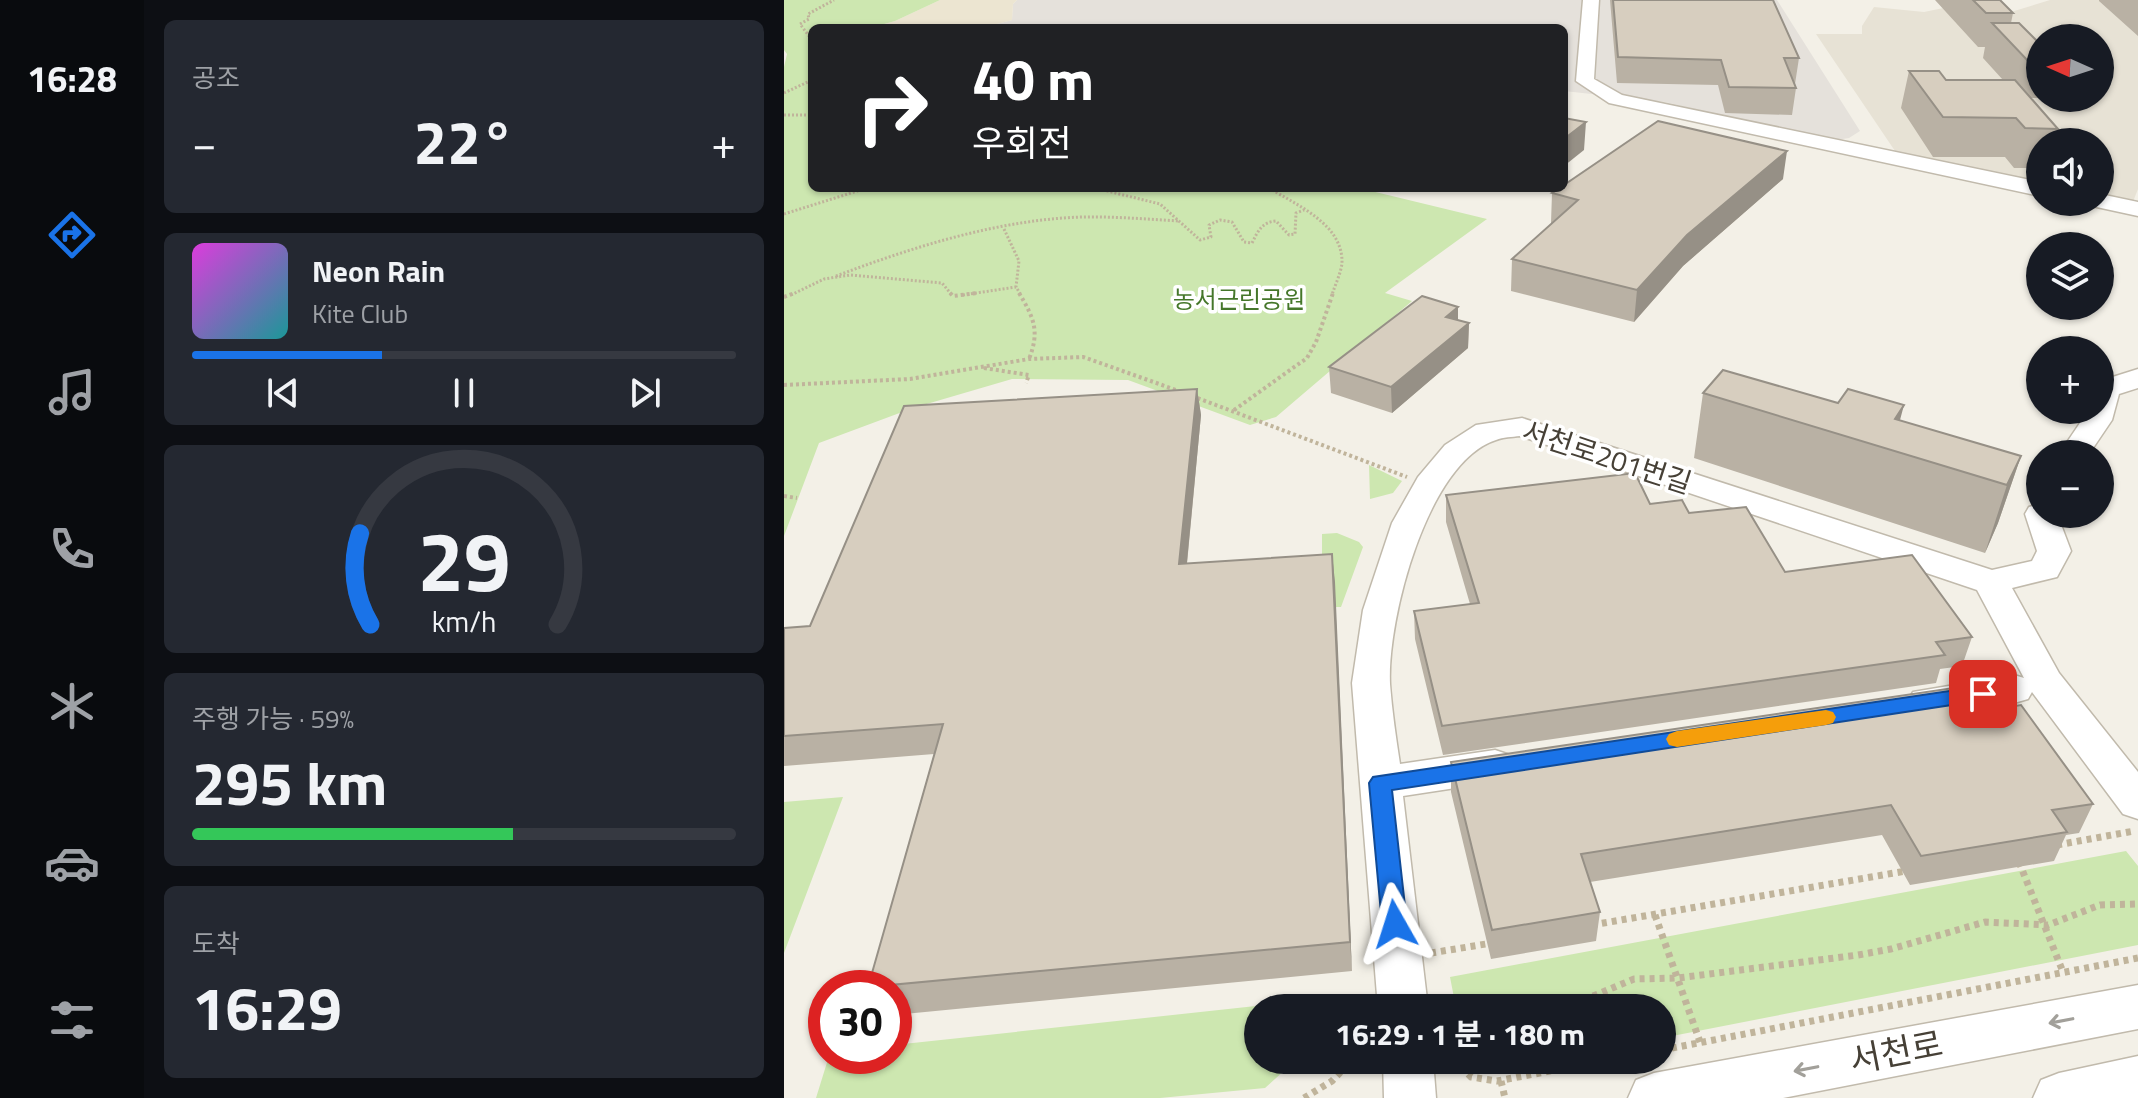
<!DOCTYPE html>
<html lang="ko">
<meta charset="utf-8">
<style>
body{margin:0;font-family:"Titillium Web","Noto Sans KR",sans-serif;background:#242831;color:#f1f3f6;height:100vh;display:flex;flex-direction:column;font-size:30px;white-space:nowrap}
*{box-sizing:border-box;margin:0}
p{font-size:26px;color:#9ea1a6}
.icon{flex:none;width:44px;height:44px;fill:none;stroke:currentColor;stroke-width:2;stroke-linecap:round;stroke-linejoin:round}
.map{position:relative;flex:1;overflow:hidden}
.sheet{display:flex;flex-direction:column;gap:20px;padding:20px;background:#0d0f14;width:640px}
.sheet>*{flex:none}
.guide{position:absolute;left:24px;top:24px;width:760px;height:168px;border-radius:12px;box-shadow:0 2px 6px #0004;background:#202124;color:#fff;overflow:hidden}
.needle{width:52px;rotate:273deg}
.controls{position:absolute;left:1242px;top:24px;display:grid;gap:16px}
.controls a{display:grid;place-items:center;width:88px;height:88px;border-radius:50%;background:#171b24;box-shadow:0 2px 6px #0004;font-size:40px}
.speed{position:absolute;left:24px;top:970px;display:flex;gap:16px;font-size:40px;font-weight:700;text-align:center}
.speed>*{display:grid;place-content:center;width:104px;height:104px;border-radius:50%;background:#171b24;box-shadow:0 2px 6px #0004;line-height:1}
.speed .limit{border:12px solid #d22;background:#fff;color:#111}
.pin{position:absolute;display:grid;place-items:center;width:68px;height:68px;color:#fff;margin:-34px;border-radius:16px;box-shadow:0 4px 12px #0006}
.me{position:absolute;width:88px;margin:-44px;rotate:354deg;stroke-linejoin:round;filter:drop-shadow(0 0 6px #0008)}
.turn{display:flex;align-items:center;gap:28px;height:168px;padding:0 32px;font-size:36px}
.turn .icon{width:104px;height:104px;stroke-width:2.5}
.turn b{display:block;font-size:56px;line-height:68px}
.big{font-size:60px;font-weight:700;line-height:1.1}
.sheet .widget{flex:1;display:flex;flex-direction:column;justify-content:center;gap:12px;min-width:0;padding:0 28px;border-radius:12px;background:#242831}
.sheet .dial{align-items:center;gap:0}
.dial svg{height:208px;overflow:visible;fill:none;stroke:#363941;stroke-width:7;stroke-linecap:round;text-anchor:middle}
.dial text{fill:#f1f3f6;stroke:none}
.song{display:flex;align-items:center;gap:24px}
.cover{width:96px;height:96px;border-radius:12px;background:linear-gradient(135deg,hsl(300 70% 55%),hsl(180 70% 35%))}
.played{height:8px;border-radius:4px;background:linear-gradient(90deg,#1a73e8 35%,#363941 35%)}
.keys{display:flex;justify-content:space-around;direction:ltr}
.heat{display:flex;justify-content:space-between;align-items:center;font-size:44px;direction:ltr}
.charge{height:12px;border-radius:6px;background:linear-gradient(90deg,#34c759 59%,#363941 0)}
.trip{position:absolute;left:460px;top:994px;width:432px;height:80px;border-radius:40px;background:#171b24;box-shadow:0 2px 6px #0004;font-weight:700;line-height:80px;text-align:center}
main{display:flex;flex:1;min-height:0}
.tabs{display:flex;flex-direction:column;width:144px;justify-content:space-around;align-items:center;background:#090b0e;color:#9ea1a6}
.tabs .icon{width:56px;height:56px}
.tabs .active{color:#1a73e8}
.tabs b{font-size:36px;color:#f1f3f6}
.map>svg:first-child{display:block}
.residential{fill:#e7e2d5;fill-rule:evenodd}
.industrial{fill:#e5e1db}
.education{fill:#ece5d1}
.green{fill:#cde7b0}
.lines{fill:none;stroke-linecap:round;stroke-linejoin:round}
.minor-casing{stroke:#c1baac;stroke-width:3}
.path-far2{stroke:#c0b49b;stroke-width:3;stroke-dasharray:2 2;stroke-linecap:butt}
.path-far1{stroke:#c0b49b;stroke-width:4;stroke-dasharray:3 3;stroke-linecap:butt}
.path{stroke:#c0b49b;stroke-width:7;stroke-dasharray:5 5;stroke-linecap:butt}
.minor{fill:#fff;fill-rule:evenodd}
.wall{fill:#b9b1a4}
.shaded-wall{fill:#969086}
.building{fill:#d7cebf;stroke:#969086;stroke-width:2}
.oneway{stroke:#a2a09a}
.route{fill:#1a73e8;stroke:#114b97;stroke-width:2}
.slow{fill:#f59e0b}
.labels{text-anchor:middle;stroke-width:7;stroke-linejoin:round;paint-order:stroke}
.far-park-label{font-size:24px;fill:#45772a;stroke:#fff}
.street-label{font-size:28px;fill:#464036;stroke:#fff}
.near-street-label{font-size:34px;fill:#464036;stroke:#fff}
</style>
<main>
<nav class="tabs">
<b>16:28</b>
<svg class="icon active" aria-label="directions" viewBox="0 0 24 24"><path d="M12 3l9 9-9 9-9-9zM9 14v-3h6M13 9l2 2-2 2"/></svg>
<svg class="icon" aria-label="music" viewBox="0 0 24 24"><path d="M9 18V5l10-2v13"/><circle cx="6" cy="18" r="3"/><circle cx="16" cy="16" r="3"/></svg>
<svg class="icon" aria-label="phone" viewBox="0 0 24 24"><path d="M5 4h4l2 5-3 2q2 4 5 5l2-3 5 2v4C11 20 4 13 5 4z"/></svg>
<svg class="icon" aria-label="climate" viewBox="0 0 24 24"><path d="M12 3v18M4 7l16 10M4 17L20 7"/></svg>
<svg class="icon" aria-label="car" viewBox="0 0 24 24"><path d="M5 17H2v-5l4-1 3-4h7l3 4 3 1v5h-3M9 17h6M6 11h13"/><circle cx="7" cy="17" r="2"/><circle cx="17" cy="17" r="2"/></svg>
<svg class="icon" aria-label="filters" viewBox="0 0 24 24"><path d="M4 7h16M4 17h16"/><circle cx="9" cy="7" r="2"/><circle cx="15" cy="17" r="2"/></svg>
</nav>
<section class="sheet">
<div class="widget"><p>공조</p>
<div class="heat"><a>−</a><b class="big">22°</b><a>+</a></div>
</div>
<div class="widget">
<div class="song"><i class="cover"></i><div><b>Neon Rain</b><p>Kite Club</p></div></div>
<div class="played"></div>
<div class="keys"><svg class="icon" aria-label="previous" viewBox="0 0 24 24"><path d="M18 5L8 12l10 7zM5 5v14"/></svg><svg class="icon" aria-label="pause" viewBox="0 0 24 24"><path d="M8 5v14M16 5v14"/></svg><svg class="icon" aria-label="next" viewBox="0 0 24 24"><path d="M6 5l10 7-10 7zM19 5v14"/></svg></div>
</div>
<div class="widget dial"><svg viewBox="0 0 100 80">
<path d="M14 69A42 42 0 1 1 86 69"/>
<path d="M14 69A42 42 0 0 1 10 34" stroke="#1a73e8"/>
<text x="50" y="56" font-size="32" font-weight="700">29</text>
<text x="50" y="72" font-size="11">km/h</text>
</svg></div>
<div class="widget"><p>주행 가능 · 59%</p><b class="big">295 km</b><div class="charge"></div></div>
<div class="widget"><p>도착</p><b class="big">16:29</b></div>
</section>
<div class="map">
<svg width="1354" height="1098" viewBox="0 0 1354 1098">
<rect width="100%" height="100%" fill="#f3f0e7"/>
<path class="residential" d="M1266 0H1354V189L1348 204 1316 197V142H1256V184L1111 151 1032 34H1078V26L1090 7 1140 12 1174 5 1227 12ZM1256 38H1316V98H1256Z"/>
<path class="industrial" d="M233 0H993L1076 131 1065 138 1046 141 881 102 780 91V28H198L228 20 229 4Z"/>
<path class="education" d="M156 0H233L229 4 228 20 198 28H86L111 21Z"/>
<path class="green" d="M0 0H156L111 21 86 28H28V188H575L703 219 601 293 628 301 492 417 466 425 344 380 228 379 129 408 35 443 0 536V67L3 54 0 50Z
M585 465 618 481 609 493 586 499Z
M553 533 575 542 579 547 557 607H552L538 583V534Z
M59 797 0 953V802Z
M1342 851 1354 866V945L878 1038V1008H672L666 977Z
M556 997 557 1008H474V1060H512L481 1088 376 1098H32L45 1056H110V1045Z"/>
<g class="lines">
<defs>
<path id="minor" d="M799 0H815L810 79 838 95 1256 182V196L825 103 792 81Z
M1316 194 1354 202V216L1308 206 1305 202H1316Z
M1354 369V388L1335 394 1328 420 1305 454H1275L1298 420 1301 410H1316V381Z
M738 418 1208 570 1248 561 1253 551 1241 514 1245 507 1256 504V514H1273L1287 551 1273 577 1228 588 1275 673 1354 772V819L1339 814 1248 692 1244 699 1230 703 1143 716 1129 712 1123 702 1129 692 1230 675 1240 678 1193 590 736 436C728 437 719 437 712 440 643 462 603 620 606 684 608 711 612 738 616 764L711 750 726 755 732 766 726 777 711 782 619 796 644 1008H594L568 683 579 610 608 523 634 477 661 445 692 425Z
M1354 985V1029L999 1098H844L852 1080 870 1073Z
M1354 1056V1098H1249L1257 1080 1275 1073Z
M599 1060H649L652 1098H600Z"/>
</defs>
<use href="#minor" class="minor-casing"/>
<path class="path-far2" d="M28 40 16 24 25 19 24 14 50 0
M0 93 28 80
M0 115H28
M311 188 376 204 416 240 427 237 425 225 436 220 448 222 460 242 468 243C474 231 478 222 492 221L505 235 511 234 512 213 520 210
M485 188C514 206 559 224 558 263 557 273 551 285 548 295
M0 214 83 188
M220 229 235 261 232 287
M52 276C124 249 201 224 279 218 318 215 357 219 396 221
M7 295 40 279 66 275 158 283 168 295
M179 295 232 287 237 295"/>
<path class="path-far1" d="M166 293 169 296 193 293
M235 293C250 318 256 331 245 359
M0 297 11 293
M200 368 245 375 242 383
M0 385 126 379 245 359 299 357 395 391
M408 396 623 477
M450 410 523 358 532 342 549 293
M0 496 13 498"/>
<path class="path" d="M1273 845 1350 831
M1235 862 1279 972
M871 915 916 1042
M808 925 1122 871
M647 953 708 943
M771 1008 790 1004 850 979 894 978 1074 955 1107 949 1201 922 1264 925 1316 905 1354 904
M878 1050 1354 958
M670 1060 687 1077 713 1081 825 1060
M717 1081 721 1098
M520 1098 548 1081 568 1060"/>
<use href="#minor" class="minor"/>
</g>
<path class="wall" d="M826 0H989L1015 58 1011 84 1012 88 1008 115 941 113 934 85 833 83Z
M1151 0H1216L1229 13 1227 23 1256 44V98H1264H1247L1274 129 1270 142H1256V168H1230L1221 157H1149L1117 108 1125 71 1162 80H1219L1199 58 1201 47H1194Z
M1315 0H1354V36L1315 1Z
M999 179 899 266 850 322 727 291 728 259 768 224 767 223 768 193Z
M674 320 685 323 684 348 608 413 547 393 545 367Z
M413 389 417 415 403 564 548 554 568 971 110 1015V988L84 987 150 754 0 766V628L26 626Z
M919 393 1116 421 1237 456 1214 523 1201 553 910 458Z
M662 495 866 504 905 513 1001 572 1188 637 1178 666 1156 669 1152 683 659 755 631 639 630 611 686 604 662 522Z
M1200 711 1309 804 1295 833 1282 835 1270 861 1126 885 1098 835 806 882 816 912 812 941 707 959 667 792V762Z"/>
<path class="shaded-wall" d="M802 122 800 150 780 166V139Z
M1003 151 999 179 899 266 850 322 853 290 903 235Z
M674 307V332L685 323 684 348 608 413 607 387 662 317Z
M413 389 417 415 400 593 395 564Z
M1120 405 1108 450 1111 419Z
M1237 456 1214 523 1201 553 1223 485Z
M548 554 551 582 568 971 566 942Z"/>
<path class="building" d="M829 0H989L1015 58H1000L1012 88 945 87 937 60 834 57Z
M1189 0H1216L1229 13H1202Z
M1208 23H1235L1256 44V62H1245Z
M1125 71H1155L1162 80H1231L1274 129 1241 128 1232 118 1159 117Z
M780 118 802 122 780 139Z
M874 121 1003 151 903 235 853 290 728 259 794 200 768 193 776 188H780V185Z
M638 296 674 307 662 317 685 323 607 387 545 367Z
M939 370 1054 403 1064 389 1120 405 1111 419 1237 456 1223 485 919 393Z
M413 389 395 564 548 554 566 942 84 987 159 724 0 736V628L26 626 120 406Z
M851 473 866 504 898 500 905 513 962 507 1001 572 1128 555 1188 637 1152 642 1161 655 658 726 630 611 695 603 662 495Z
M1183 686 1200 711 1237 705 1309 804 1268 810 1283 832 1137 856 1107 805 797 854 816 912 708 930 667 762Z"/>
<defs><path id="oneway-shaft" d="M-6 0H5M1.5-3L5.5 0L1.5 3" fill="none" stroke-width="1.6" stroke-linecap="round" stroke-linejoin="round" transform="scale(2)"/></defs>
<g class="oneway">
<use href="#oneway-shaft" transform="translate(1277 1021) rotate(169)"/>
<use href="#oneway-shaft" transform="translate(1022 1069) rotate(169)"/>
</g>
<path class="route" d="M1199 686 1207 689 1210 694 1207 699 608 790 623 924 620 931 611 934 602 931 598 924 585 783 589 777Z"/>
<path class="slow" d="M1042 710 1049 712 1052 717 1049 723 1042 725 893 747 885 745 882 739 885 734 893 731Z"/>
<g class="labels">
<g class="far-park-label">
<text x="455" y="308">농서근린공원</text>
</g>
<g class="street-label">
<text transform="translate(823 457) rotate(18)" y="10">서천로201번길</text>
</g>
<g class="near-street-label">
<text transform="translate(1112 1052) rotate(-11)" y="12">서천로</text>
</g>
</g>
</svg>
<div class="controls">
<a><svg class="needle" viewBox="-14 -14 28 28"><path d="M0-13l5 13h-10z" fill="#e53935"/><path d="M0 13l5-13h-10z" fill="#9ea1a6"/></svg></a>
<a><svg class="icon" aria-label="sound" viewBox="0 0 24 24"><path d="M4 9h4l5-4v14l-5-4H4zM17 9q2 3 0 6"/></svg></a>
<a><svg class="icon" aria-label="layers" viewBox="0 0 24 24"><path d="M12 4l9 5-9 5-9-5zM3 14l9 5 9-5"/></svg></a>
<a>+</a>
<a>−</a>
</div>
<div class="speed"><div class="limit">30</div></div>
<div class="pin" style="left:1199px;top:694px;background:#d93025"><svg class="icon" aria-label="arrive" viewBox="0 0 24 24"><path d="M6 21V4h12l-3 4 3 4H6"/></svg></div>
<svg class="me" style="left:611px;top:924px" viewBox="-20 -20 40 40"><path d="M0-17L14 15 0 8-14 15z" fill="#1a73e8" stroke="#fff" stroke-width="4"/></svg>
<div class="trip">16:29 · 1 분 · 180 m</div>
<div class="guide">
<div class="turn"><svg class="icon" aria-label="right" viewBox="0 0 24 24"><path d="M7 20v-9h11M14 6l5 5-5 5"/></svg><div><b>40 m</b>우회전</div></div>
</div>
</div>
</main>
